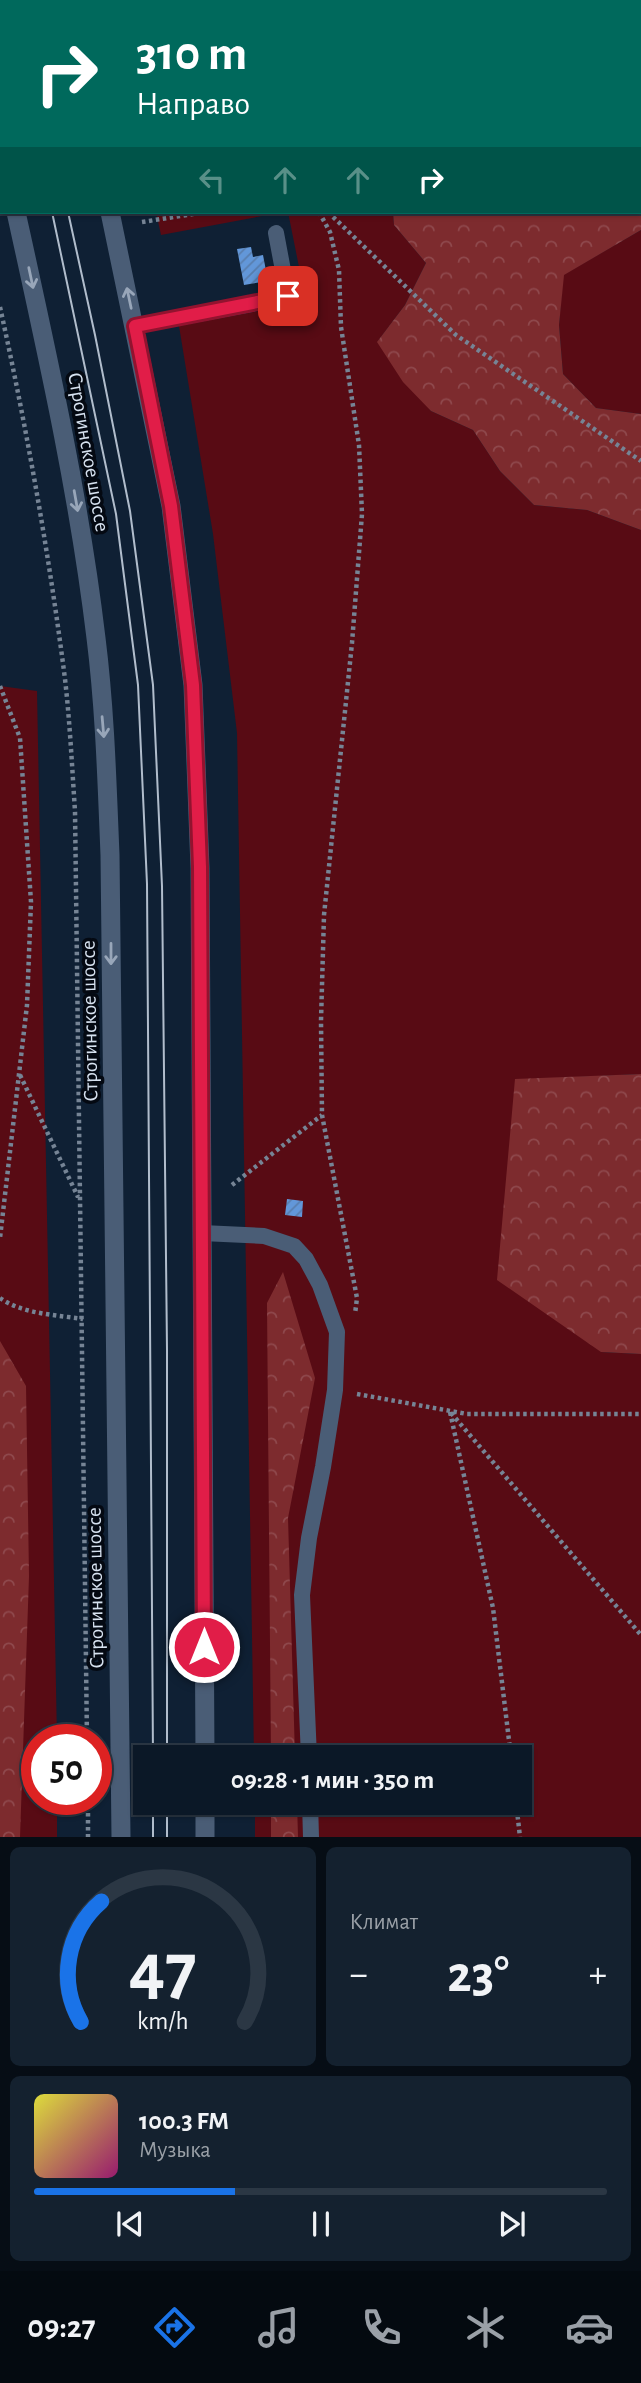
<!DOCTYPE html>
<html lang="ru">
<meta charset="utf-8">
<style>
body{margin:0;font-family:"Alegreya Sans",sans-serif;background:#14212f;color:#f1f3f6;height:100vh;display:flex;flex-direction:column;font-size:26px;white-space:nowrap}
*{box-sizing:border-box;margin:0}
p{font-size:23px;color:#9aa0a7}
.icon{flex:none;width:38px;height:38px;fill:none;stroke:currentColor;stroke-width:2;stroke-linecap:round;stroke-linejoin:round}
.map{position:relative;height:1837px;overflow:hidden}
.side{display:flex;flex-direction:column;gap:10px;padding:10px;background:#060d15;flex:1}
.side>*{flex:none}
.top-card{position:absolute;left:0px;top:0px;width:642px;height:214px;box-shadow:0 2px 5px #0004,0 0 0 2px #2b3744;background:#00695c;color:#fff;overflow:hidden}
.speed{position:absolute;left:21px;top:1724px;display:flex;gap:14px;font-size:35px;font-weight:700;text-align:center}
.speed>*{display:grid;place-content:center;width:91px;height:91px;border-radius:50%;background:#0b1827;box-shadow:0 2px 5px #0004,0 0 0 2px #2b3744;line-height:1}
.speed .limit{border:10px solid #d22;background:#fff;color:#111}
.pin{position:absolute;display:grid;place-items:center;width:60px;height:60px;color:#fff;margin:-30px;border-radius:14px;box-shadow:0 4px 10px #0006}
.me{position:absolute;width:77px;margin:-38px;rotate:0deg;stroke-linejoin:round;filter:drop-shadow(0 0 5px #0008)}
.turn{display:flex;align-items:center;gap:24px;height:147px;padding:0 21px;font-size:32px}
.turn .icon{width:91px;height:91px;stroke-width:2.5}
.turn b{display:block;font-size:49px;line-height:60px}
.lanes{display:flex;align-items:center;height:66px;padding:0 21px;background:#0003;justify-content:center;gap:35px;direction:ltr}
.lanes .off{opacity:.35}
.big{font-size:52px;font-weight:700;line-height:1.1}
.side .widget{flex:1;display:flex;flex-direction:column;justify-content:center;gap:10px;min-width:0;padding:0 24px;border-radius:10px;background:#14212f}
.side .dial{align-items:center;gap:0}
.dial svg{height:182px;overflow:visible;fill:none;stroke:#2b3744;stroke-width:7;stroke-linecap:round;text-anchor:middle}
.dial text{fill:#f1f3f6;stroke:none}
.song{display:flex;align-items:center;gap:21px}
.cover{width:84px;height:84px;border-radius:10px;background:linear-gradient(135deg,hsl(60 70% 55%),hsl(320 70% 35%))}
.played{height:7px;border-radius:4px;background:linear-gradient(90deg,#1a73e8 35%,#2b3744 35%)}
.keys{display:flex;justify-content:space-around;direction:ltr}
.heat{display:flex;justify-content:space-between;align-items:center;font-size:38px;direction:ltr}
.side .tiles{flex:1;display:grid;gap:10px;grid-template-columns:1fr 1fr}
.widget:last-child{grid-column:span 2}
.trip{position:absolute;left:133px;top:1745px;width:399px;height:70px;border-radius:0px;background:#0b1827;box-shadow:0 2px 5px #0004,0 0 0 2px #2b3744;font-weight:700;line-height:70px;text-align:center}
.menu{display:flex;height:112px;justify-content:space-around;align-items:center;background:#040a10;color:#9aa0a7}
.menu .icon{width:49px;height:49px}
.menu .active{color:#1a73e8}
.menu b{font-size:32px;color:#f1f3f6}
.map>svg:first-child{display:block}
.green{fill:#580b14}
.forest{fill:url(#forest-crowns)}
.water{fill:url(#water-ripples);stroke:#544448;stroke-width:2}
.building{fill:url(#building-hatch)}
.lines{fill:none;stroke-linecap:round;stroke-linejoin:round}
.path{stroke:#768495;stroke-width:4.5;stroke-dasharray:3.5 3.5;stroke-linecap:butt}
.service{stroke:#4a5d76;stroke-width:16}
.secondary{stroke:#4a5d76;stroke-width:19}
.tram{stroke:#b1bdcc;stroke-width:2}
.oneway{stroke:#98a6b9}
.route-casing{stroke:#92132f;stroke-width:18}
.route{stroke:#e11d48;stroke-width:12}
.labels{text-anchor:middle;stroke-width:7;stroke-linejoin:round;paint-order:stroke}
.street-label{font-size:21px;fill:#d7e2f0;stroke:#040912}
</style>
<div class="map">
<svg width="641" height="1837" viewBox="0 0 641 1837">
<defs>
<pattern id="forest-crowns" width="20" height="18" patternUnits="userSpaceOnUse" patternTransform="scale(1.75)"><rect width="20" height="18" fill="#7d2b2e"/><path d="M2 6a3 3 0 1 1 6 0M12 15a3 3 0 1 1 6 0" fill="none" stroke="#8f494d"/></pattern>
<pattern id="water-ripples" width="26" height="14" patternUnits="userSpaceOnUse" patternTransform="scale(1.75)"><rect width="26" height="14" fill="#1c0000"/><path d="M2 4q2-2 4 0t4 0M15 11q2-2 4 0t4 0" fill="none" stroke="#3c2526"/></pattern>
<pattern id="building-hatch" width="6" height="6" patternUnits="userSpaceOnUse" patternTransform="scale(1.75)"><rect width="6" height="6" fill="#6297d9"/><path d="M-1 1l2-2M0 6l6-6M5 7l2-2" fill="none" stroke="#587eae"/></pattern>
</defs>
<rect width="100%" height="100%" fill="#0f2034"/>
<path class="green" d="M156 212H284L161 235Z
M288 212H393L394 225 426 263 405 305 378 341 431 411 473 430 500 471 534 505 587 510 641 530V1074L515 1080 601 1352 641 1354V1837H255V1803L520 1802V1757H254L237 733 213 534 179 326 306 302Z
M641 230V414L596 408 563 374 559 325 563 275Z
M0 686 37 691 57 1739 37 1740V1799H57V1837H0Z"/>
<path class="forest" d="M641 126V230L564 275 559 325 563 374 596 408 641 414V530L587 510 534 505 500 471 473 430 431 411 403 382 377 342 405 305 426 263 394 225 393 212H640Z
M641 1074V1354L601 1352 497 1280 515 1079Z
M283 1272 315 1378 288 1518 295 1757H271L267 1303Z
M0 1341 26 1386 29 1576 20 1837H0Z
M271 1803H297L298 1837H271Z"/>
<path class="water" d="M235 0H641V45L640 2H236Z"/>
<path class="building" d="M251 247 253 257 263 255 268 281 244 285 237 249Z
M287 1199 303 1201 302 1217 285 1215Z"/>
<g class="lines">
<path class="path" d="M159 0V2
M640 193H641
M319 212 330 232 339 270 341 327 359 445 362 514 352 643 324 915 321 1021 322 1115 357 1298 355 1314
M328 212 456 335 641 461
M142 222 206 212
M0 307C27 430 49 554 65 679 70 723 72 767 75 811L87 1740
M0 686 20 738 31 902 27 1005 0 1238
M20 1075 78 1197
M232 1185 322 1115
M0 1298C22 1314 57 1315 83 1319
M357 1394 467 1414H641
M450 1412 493 1608 511 1757
M451 1413 641 1635
M88 1799V1837
M516 1802 520 1837"/>
<path class="service" d="M135 326 288 297 276 233
M202 1233 264 1236 294 1246 306 1259 320 1285 337 1332 335 1390 323 1467 309 1538 302 1595 309 1757
M310 1802 311 1837"/>
<path class="secondary" d="M63 0V2
M0 139 2 147
M16 212C47 353 79 495 96 638 105 710 107 783 110 855L121 1837
M110 212 171 506 193 685 200 868 205 1757
M205 1837V1802"/>
<path class="tram" d="M5 0 6 2
M21 0 22 2
M52 212 116 514 138 685 147 884 153 1757
M68 212 95 335 130 511 153 685 162 886 167 1350V1757
M153 1802V1837
M167 1802V1837"/>
</g>
<defs><path id="oneway-shaft" d="M-6 0H5M1.5-3L5.5 0L1.5 3" fill="none" stroke-width="1.6" stroke-linecap="round" stroke-linejoin="round" transform="scale(1.75)"/></defs>
<g class="oneway">
<use href="#oneway-shaft" transform="translate(31 278) rotate(78)"/>
<use href="#oneway-shaft" transform="translate(129 298) rotate(-102)"/>
<use href="#oneway-shaft" transform="translate(76 501) rotate(80)"/>
<use href="#oneway-shaft" transform="translate(103 727) rotate(85)"/>
<use href="#oneway-shaft" transform="translate(111 954) rotate(90)"/>
</g>
<g class="lines">
<defs>
<path id="route" d="M204 1647 200 867 193 685 171 506 135 326 288 296"/>
</defs>
<use href="#route" class="route-casing"/>
<use href="#route" class="route"/>
</g>
<g class="labels">
<g class="street-label">
<text transform="translate(89 452) rotate(80)" y="7">Строгинское шоссе</text>
<text transform="translate(89 1021) rotate(-91)" y="7">Строгинское шоссе</text>
<text transform="translate(95 1588) rotate(-91)" y="7">Строгинское шоссе</text>
</g>
</g>
</svg>
<div class="speed"><div class="limit">50</div></div>
<div class="pin" style="left:288px;top:296px;background:#d93025"><svg class="icon" aria-label="arrive" viewBox="0 0 24 24"><path d="M6 21V4h12l-3 4 3 4H6"/></svg></div>
<svg class="me" style="left:204px;top:1647px" viewBox="-20 -20 40 40"><circle r="17" fill="#e11d48" stroke="#fff" stroke-width="3"/><path d="M0-11L8 9 0 5-8 9z" fill="#fff"/></svg>
<div class="trip">09:28 · 1 мин · 350 m</div>
<div class="top-card">
<div class="turn"><svg class="icon" aria-label="right" viewBox="0 0 24 24"><path d="M7 20v-9h11M14 6l5 5-5 5"/></svg><div><b>310 m</b>Направо</div></div>
<div class="lanes"><svg class="icon off" aria-label="left" viewBox="0 0 24 24"><path d="M17 20v-9H6M10 6l-5 5 5 5"/></svg><svg class="icon off" aria-label="ahead" viewBox="0 0 24 24"><path d="M12 20V5M6 11l6-6 6 6"/></svg><svg class="icon off" aria-label="ahead" viewBox="0 0 24 24"><path d="M12 20V5M6 11l6-6 6 6"/></svg><svg class="icon" aria-label="right" viewBox="0 0 24 24"><path d="M7 20v-9h11M14 6l5 5-5 5"/></svg></div>
</div>
</div>
<section class="side">
<div class="tiles">
<div class="widget dial"><svg viewBox="0 0 100 80">
<path d="M14 69A42 42 0 1 1 86 69"/>
<path d="M14 69A42 42 0 0 1 23 16" stroke="#1a73e8"/>
<text x="50" y="56" font-size="32" font-weight="700">47</text>
<text x="50" y="72" font-size="11">km/h</text>
</svg></div>
<div class="widget"><p>Климат</p>
<div class="heat"><a>−</a><b class="big">23°</b><a>+</a></div>
</div>
<div class="widget">
<div class="song"><i class="cover"></i><div><b>100.3 FM</b><p>Музыка</p></div></div>
<div class="played"></div>
<div class="keys"><svg class="icon" aria-label="previous" viewBox="0 0 24 24"><path d="M18 5L8 12l10 7zM5 5v14"/></svg><svg class="icon" aria-label="pause" viewBox="0 0 24 24"><path d="M8 5v14M16 5v14"/></svg><svg class="icon" aria-label="next" viewBox="0 0 24 24"><path d="M6 5l10 7-10 7zM19 5v14"/></svg></div>
</div>
</div>
</section>
<nav class="menu">
<b>09:27</b>
<svg class="icon active" aria-label="directions" viewBox="0 0 24 24"><path d="M12 3l9 9-9 9-9-9zM9 14v-3h6M13 9l2 2-2 2"/></svg>
<svg class="icon" aria-label="music" viewBox="0 0 24 24"><path d="M9 18V5l10-2v13"/><circle cx="6" cy="18" r="3"/><circle cx="16" cy="16" r="3"/></svg>
<svg class="icon" aria-label="phone" viewBox="0 0 24 24"><path d="M5 4h4l2 5-3 2q2 4 5 5l2-3 5 2v4C11 20 4 13 5 4z"/></svg>
<svg class="icon" aria-label="climate" viewBox="0 0 24 24"><path d="M12 3v18M4 7l16 10M4 17L20 7"/></svg>
<svg class="icon" aria-label="car" viewBox="0 0 24 24"><path d="M5 17H2v-5l4-1 3-4h7l3 4 3 1v5h-3M9 17h6M6 11h13"/><circle cx="7" cy="17" r="2"/><circle cx="17" cy="17" r="2"/></svg>
</nav>
